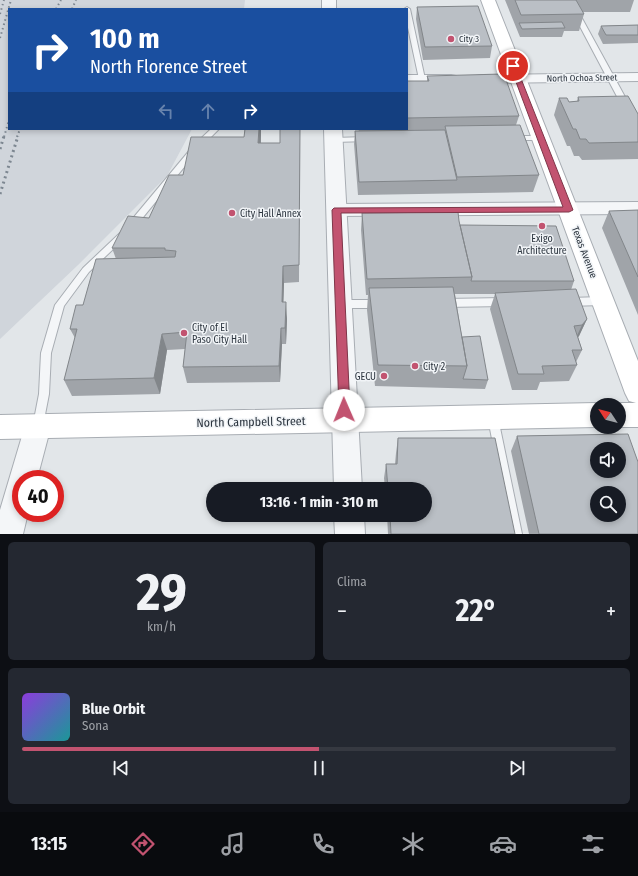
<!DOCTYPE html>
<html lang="es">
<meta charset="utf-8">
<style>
body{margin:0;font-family:"Fira Sans Condensed",sans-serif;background:#242831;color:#f1f3f6;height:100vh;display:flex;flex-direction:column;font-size:15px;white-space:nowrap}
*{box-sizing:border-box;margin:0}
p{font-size:13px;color:#9ea1a6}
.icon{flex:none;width:22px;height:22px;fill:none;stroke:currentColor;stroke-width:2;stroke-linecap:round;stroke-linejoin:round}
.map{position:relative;height:534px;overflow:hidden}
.side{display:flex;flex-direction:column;gap:8px;padding:8px;background:#0d0f14;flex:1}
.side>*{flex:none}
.guide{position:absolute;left:8px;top:8px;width:400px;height:122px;border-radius:0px;box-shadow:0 2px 6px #0003;background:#1a4fa0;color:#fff;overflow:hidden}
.needle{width:26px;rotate:306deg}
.controls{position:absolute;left:590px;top:398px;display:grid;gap:8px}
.controls a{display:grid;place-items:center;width:36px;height:36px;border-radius:50%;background:#171b24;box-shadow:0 2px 6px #0003;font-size:20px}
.speed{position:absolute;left:12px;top:470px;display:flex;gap:8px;font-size:20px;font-weight:700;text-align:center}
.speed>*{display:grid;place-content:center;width:52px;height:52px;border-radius:50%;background:#171b24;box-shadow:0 2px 6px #0003;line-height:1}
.speed .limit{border:6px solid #d22;background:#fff;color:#111}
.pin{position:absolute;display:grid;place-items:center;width:34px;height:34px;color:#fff;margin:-17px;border:2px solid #fff;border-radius:50%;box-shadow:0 1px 4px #0007}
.me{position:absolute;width:44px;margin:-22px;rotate:359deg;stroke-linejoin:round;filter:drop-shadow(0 0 3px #0008)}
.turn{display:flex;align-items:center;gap:14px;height:84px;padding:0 16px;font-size:18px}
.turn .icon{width:52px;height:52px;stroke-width:2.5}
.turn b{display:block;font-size:28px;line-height:34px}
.lanes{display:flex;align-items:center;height:38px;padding:0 16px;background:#0003;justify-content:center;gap:20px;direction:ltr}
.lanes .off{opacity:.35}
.big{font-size:30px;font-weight:700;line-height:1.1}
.side .tile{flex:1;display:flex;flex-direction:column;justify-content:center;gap:6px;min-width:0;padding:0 14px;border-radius:6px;background:#242831}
.side .dial{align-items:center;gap:0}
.dial b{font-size:52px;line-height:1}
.song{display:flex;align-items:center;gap:12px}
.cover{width:48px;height:48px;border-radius:6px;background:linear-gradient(135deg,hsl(270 70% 55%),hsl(180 70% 35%))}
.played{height:4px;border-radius:2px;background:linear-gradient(90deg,#c25370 50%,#363941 50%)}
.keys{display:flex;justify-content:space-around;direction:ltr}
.heat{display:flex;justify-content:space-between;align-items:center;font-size:22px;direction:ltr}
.side .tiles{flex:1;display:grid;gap:8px;grid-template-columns:1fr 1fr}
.tile:last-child{grid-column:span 2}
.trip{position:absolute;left:206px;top:482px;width:226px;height:40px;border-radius:20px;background:#171b24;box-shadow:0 2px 6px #0003;font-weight:700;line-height:40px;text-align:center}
.tab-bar{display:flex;height:64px;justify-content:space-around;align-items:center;background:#090b0e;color:#9ea1a6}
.tab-bar .icon{width:28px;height:28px}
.tab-bar .current{color:#c25370}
.tab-bar b{font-size:18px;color:#f1f3f6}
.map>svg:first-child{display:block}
.built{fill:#d0d5db}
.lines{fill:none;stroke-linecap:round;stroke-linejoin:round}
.service-casing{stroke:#a8adb3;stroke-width:2}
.minor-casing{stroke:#a8adb3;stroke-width:2}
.tertiary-casing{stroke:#a8adb3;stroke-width:2}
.secondary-casing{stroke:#a8adb3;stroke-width:2}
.service{fill:#f4f6f8;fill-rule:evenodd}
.minor{fill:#f4f6f8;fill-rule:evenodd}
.tertiary{fill:#f4f6f8;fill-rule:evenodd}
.secondary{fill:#fff;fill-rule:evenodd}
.rail-far1{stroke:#7d8791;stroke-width:2;stroke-dasharray:1.5 3;stroke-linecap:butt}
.rail{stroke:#7d8791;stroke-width:3;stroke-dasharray:2 3.5;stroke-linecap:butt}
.wall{fill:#a0a4a9}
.shaded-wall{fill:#82868a}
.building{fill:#babfc5;stroke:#82868a;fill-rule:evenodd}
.route{fill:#c25370;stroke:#7e3649}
.poi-dot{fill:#c25370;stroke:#f1f4f7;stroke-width:1.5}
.labels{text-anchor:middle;stroke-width:3;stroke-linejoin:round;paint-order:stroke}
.far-poi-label{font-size:9px;fill:#2c353f;stroke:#f1f4f7;text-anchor:start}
.far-street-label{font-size:9px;fill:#2c353f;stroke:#f1f4f7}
.poi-label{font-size:10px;fill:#2c353f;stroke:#f1f4f7;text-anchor:start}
.street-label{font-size:10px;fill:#2c353f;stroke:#f1f4f7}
.near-street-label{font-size:12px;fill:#2c353f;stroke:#f1f4f7}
</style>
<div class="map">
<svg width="638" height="534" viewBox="0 0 638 534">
<rect width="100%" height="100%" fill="#e2e6e9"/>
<path class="built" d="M0 0H245L244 9H9V129H192L167 176 78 265 0 339Z"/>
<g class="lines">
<defs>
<path id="service" d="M566 0H572L630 106 629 108H623L622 106Z
M407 7 410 9 425 79 422 81 419 79 407 23V9H404Z
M211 129H219L199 149 135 227H129L128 225 129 223 194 145Z
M511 136H541L545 138 541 140H511Z
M366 137H369V141L334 142 330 140 334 138Z
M123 232 127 235 126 237 89 272 64 306 51 353 49 394 43 425 42 428 38 430 34 428 33 425 39 394 41 353 55 305 83 268 120 233Z
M602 297 605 298 607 301 605 304 602 305 569 306 566 305 564 302 566 299 569 298Z
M504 298 507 299 509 302 507 305 504 306 445 307 442 306 440 303 442 300 445 299Z
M341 300H378L381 301 383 304 381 307 378 308H341L338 307 336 304 338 301Z
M493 413 497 415 498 418 522 534H510L488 418 489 415Z"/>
<path id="minor" d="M638 73V81L481 83 476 82 474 79 476 76 481 75Z
M407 75H451L456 76 458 79 456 82 451 83H407Z
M638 202V214L337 216 331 214 329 210 331 206 337 204Z"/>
<path id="tertiary" d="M322 0H336V9H322Z
M324 129H342L362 489H334Z
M38 414 47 418 51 426 37 479H21V513H28L23 534H0V510L25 426 29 418Z
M334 515H364L365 534H335Z"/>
<path id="secondary" d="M481 0H495L638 361V427H619V405H615L619 403H636L629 401 625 393Z
M597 403 601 405H597V427L0 439V415Z"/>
</defs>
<use href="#service" class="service-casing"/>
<use href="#minor" class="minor-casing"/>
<use href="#tertiary" class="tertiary-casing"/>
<use href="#secondary" class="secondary-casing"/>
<use href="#service" class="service"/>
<use href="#minor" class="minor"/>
<use href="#tertiary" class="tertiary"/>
<use href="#secondary" class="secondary"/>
<path class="rail-far1" d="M56 9 61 0
M72 9 76 0
M0 14 4 0
M0 38 11 0
M4 137 9 120
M17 137 20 129"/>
<path class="rail" d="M0 149 4 136
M0 194 18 136"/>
</g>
<path class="wall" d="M505 0H634L630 12H583L584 14 579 31H564L562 37H520Z
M417 7 492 46 490 58 423 60 416 19Z
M638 25V43L603 44 598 34 601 26Z
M427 76 519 116 516 125 539 175 533 192 358 195 354 144 355 131H359L358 129H407V81H427Z
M578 97 638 114V159L582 160 579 156H574L570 146H567L554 115 559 98 569 102 577 101Z
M245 129H261V143H280V129H300L299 282 284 283 283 302 287 319 286 344H282L280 382 187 383 183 367 185 349 167 350 160 394 72 396 64 380 75 338 70 329 83 305 116 259 112 248 149 218 183 175 244 137Z
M638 210V315L602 228 609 211Z
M362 213 459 221 460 225 574 281 571 290 587 319 579 336 578 337 582 350 576 362 577 365 569 381 540 382 537 390H512L490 309 495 294H455L462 337 488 380 485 389 375 386 367 310 368 295H366L361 230Z
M517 436 638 534H529L511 451Z
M398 438 515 534H388L387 515H425V489H385L384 478 386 464H395L396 453Z"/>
<path class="shaded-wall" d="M259 129H261V135L260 161 258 143Z
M283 266 284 283 283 319 282 302Z
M286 302 287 319 286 344 285 328Z
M587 319 579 336 574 342 582 325Z
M281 328 282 344 280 382 279 366Z
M162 334 167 350 160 394 154 378Z"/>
<path class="building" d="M515 0H576L584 14 521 15Z
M478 6 492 46 425 47 417 7Z
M562 22 565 28 522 29 519 23Z
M638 25V35H606L601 26Z
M504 74 519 116 407 118V81H429L427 76Z
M628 96 638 114V142L589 143 586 139H580L576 129H573L559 98H567L569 102 579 101 578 97Z
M520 125 539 175 457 177 445 126Z
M245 129H259L258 143H280V129H300L299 265 283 266 282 302H286L285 328H281L279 366 183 367 187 332 162 334 154 378 64 380 77 329H70L76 305H83L96 259 175 257 176 251 165 250V248H112L128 216 149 218 169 175H183L191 137H244Z
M445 130 457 180 359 182 355 131Z
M638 210V277L609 211Z
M458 212 459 221 472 277 367 279 362 213Z
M460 225 556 226 574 281H471L472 277Z
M453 287 467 366 378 365 369 288Z
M576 289 587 319 582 325 574 326 582 350H572L577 365 542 366 544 374H518L495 293Z
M480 336 488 380 463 379 467 366 462 337Z
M628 434 638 462V534H539L517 436ZM597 449H619V471H597ZM597 493H619V515H597Z
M398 438H495L515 534H391L390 515H425V489H388L386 464H397Z"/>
<path class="route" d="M511 64 516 66 573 210 569 212 341 213 350 410 348 413 344 415 341 413 339 410 332 210 334 208 563 207 510 66Z"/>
<g class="poi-dot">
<circle cx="451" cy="39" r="4"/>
<circle cx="232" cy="213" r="4"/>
<circle cx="542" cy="226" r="4"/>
<circle cx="184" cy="333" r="4"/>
<circle cx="415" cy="366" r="4"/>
<circle cx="384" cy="376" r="4"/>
</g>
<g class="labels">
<g class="far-poi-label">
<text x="459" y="42">City 3</text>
</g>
<g class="far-street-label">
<text transform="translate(582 78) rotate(-1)" y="3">North Ochoa Street</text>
</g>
<g class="poi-label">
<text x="240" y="217">City Hall Annex</text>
<text x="542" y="242" text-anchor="middle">Exigo<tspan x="542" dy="12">Architecture</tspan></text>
<text x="192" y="331">City of El<tspan x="192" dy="12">Paso City Hall</tspan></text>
<text x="423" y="370">City 2</text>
<text x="376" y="380" text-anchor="end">GECU</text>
</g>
<g class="street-label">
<text transform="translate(585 252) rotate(69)" y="4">Texas Avenue</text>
</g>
<g class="near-street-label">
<text transform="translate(251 422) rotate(-1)" y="4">North Campbell Street</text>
</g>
</g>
</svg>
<div class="controls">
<a><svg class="needle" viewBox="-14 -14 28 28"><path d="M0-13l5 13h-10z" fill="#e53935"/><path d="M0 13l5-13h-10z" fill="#9ea1a6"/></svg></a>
<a><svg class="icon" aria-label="sound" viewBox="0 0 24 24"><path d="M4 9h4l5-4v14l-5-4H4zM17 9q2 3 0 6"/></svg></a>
<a><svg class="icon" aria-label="search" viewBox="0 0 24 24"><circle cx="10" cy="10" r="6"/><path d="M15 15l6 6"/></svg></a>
</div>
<div class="speed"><div class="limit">40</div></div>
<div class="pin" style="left:513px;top:66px;background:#d93025"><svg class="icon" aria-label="arrive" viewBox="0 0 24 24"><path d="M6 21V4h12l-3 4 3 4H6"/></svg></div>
<svg class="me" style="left:344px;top:410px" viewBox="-20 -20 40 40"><circle r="19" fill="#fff"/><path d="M0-13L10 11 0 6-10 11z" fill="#c25370"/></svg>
<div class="trip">13:16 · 1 min · 310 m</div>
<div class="guide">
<div class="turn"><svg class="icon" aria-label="right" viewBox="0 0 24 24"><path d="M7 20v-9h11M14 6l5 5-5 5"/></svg><div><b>100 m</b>North Florence Street</div></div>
<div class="lanes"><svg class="icon off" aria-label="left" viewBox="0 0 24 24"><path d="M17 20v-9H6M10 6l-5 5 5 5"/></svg><svg class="icon off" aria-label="ahead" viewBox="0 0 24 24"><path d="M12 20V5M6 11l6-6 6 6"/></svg><svg class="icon" aria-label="right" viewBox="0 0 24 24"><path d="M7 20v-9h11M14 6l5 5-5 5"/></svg></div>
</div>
</div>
<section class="side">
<div class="tiles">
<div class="tile dial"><b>29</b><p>km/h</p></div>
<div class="tile"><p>Clima</p>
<div class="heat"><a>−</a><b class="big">22°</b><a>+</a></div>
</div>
<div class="tile">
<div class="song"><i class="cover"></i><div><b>Blue Orbit</b><p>Sona</p></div></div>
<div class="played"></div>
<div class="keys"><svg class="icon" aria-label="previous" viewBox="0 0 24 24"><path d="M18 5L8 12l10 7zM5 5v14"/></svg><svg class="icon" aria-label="pause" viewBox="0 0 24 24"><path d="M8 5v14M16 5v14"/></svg><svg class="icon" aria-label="next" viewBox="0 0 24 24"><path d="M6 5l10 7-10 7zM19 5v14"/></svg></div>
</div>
</div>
</section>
<nav class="tab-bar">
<b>13:15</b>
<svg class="icon current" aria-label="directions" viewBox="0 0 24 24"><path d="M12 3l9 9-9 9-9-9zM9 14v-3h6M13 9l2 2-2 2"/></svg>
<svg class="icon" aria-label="music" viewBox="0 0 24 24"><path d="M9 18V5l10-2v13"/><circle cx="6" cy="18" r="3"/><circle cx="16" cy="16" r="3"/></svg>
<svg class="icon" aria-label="phone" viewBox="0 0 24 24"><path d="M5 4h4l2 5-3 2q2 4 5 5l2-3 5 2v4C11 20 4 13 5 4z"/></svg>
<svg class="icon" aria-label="climate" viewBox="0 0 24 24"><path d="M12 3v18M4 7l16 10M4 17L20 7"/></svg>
<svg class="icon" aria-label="car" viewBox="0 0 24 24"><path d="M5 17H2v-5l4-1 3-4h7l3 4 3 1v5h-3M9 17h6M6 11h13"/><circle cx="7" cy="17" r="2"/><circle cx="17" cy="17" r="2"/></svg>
<svg class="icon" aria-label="filters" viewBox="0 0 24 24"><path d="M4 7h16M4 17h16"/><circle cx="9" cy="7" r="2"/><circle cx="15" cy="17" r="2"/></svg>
</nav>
